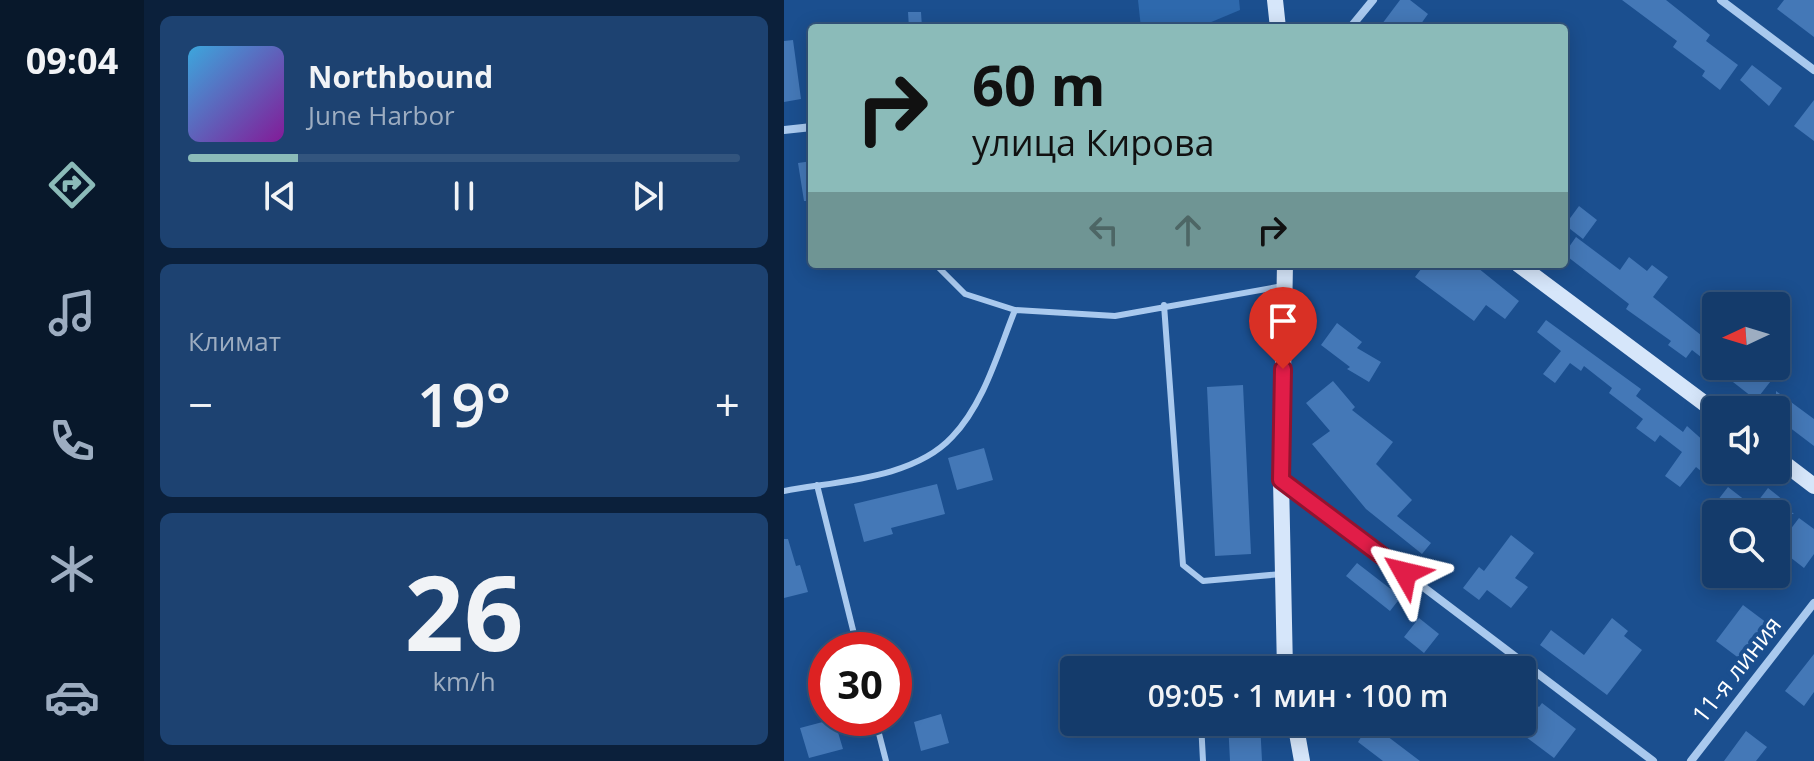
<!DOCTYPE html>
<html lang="ru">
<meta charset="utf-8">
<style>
body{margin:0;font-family:"Open Sans",sans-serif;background:#1d4271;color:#f1f3f6;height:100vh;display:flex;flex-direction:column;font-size:30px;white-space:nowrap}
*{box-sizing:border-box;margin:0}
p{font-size:26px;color:#9dadc1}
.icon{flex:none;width:44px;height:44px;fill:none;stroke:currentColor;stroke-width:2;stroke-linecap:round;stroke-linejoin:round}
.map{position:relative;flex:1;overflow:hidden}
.drawer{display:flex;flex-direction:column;gap:16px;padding:16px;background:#0b203b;width:640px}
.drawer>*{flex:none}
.hud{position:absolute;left:24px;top:24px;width:760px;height:244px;border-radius:8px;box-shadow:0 4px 20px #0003,0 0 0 2px #33557e;background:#8bbbb9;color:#111;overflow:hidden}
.needle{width:52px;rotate:266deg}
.fabs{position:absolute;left:918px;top:292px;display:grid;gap:16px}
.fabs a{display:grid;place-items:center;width:88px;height:88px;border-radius:8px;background:#143b6b;box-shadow:0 4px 20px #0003,0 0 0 2px #33557e;font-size:40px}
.speed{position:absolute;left:24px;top:632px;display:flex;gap:16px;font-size:40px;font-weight:700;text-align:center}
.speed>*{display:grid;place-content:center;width:104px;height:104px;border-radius:50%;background:#143b6b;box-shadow:0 4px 20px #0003,0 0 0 2px #33557e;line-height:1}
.speed .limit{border:12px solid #d22;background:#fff;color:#111}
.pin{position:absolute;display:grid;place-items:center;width:68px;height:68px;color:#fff;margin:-82px -34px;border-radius:50% 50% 50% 0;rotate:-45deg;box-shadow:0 0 8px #0007}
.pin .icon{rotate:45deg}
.me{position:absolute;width:88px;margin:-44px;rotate:307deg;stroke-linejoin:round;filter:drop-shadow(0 0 6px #0008)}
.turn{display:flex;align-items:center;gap:28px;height:168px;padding:0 32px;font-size:36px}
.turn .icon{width:104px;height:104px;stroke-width:2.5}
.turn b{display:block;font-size:56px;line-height:68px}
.lanes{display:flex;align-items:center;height:76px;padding:0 32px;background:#0003;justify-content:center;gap:40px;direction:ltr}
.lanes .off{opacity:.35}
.big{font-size:60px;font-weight:600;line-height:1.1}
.drawer .card{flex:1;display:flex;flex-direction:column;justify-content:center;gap:12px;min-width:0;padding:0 28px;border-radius:12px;background:#1d4271}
.drawer .dial{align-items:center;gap:0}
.dial b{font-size:104px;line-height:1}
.song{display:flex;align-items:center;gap:24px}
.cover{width:96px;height:96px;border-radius:12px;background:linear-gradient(135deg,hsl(200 70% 55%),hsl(290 70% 35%))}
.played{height:8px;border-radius:4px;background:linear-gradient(90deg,#8bbbb9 20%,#33557e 20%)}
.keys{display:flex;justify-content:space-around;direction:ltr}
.heat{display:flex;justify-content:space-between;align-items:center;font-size:44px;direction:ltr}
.trip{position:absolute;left:276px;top:656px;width:476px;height:80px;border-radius:8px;background:#143b6b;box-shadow:0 4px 20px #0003,0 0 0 2px #33557e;font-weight:600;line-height:80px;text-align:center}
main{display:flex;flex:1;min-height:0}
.tab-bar{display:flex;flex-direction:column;width:144px;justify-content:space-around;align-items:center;background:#08182b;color:#9dadc1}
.tab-bar .icon{width:56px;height:56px}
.tab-bar .on{color:#8bbbb9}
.tab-bar b{font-size:36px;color:#f1f3f6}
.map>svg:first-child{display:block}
.green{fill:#2e69ad}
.building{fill:#4478b7}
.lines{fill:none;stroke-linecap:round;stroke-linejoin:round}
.lane{stroke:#a9c9ee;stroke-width:6}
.street{stroke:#a9c9ee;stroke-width:8}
.secondary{stroke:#d6e6fa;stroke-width:16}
.route-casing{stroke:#92132f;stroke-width:20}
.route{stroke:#e11d48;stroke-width:14}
.labels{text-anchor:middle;stroke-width:8;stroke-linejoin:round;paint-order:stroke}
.street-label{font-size:24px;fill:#fff;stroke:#1b4f8f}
</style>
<main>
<nav class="tab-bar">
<b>09:04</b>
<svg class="icon on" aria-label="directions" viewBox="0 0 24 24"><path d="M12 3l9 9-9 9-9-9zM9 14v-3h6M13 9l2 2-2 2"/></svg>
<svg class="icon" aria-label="music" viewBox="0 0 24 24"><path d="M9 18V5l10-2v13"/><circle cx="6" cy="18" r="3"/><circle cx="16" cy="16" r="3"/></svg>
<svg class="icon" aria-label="phone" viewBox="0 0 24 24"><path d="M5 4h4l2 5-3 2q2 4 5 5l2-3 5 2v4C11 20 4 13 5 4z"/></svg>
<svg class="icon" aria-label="climate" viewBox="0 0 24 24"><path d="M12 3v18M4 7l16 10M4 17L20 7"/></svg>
<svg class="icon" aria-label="car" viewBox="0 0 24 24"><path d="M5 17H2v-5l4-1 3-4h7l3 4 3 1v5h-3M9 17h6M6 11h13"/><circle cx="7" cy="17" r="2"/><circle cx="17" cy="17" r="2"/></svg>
</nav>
<section class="drawer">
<div class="card">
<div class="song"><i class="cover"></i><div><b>Northbound</b><p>June Harbor</p></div></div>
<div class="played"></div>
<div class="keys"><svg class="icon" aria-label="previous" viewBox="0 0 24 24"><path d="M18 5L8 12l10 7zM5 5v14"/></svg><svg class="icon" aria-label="pause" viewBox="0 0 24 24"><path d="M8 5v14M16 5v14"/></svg><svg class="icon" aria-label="next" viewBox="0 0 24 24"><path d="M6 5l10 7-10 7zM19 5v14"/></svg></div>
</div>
<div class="card"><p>Климат</p>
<div class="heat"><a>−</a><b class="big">19°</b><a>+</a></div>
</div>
<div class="card dial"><b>26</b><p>km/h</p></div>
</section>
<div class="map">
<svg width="1030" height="761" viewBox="0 0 1030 761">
<rect width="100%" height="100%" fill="#1b4f8f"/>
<path class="green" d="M354 0H455L456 10 413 28H357Z"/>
<path class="building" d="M616 0H626L644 14 634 28H595Z
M838 0H882L926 35 922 41 954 65 936 90 918 76 921 71 889 47 893 41Z
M1000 0H1030V37L993 9Z
M124 12H137L138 28H125Z
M9 40 17 99 0 102V41Z
M968 65 998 88 985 106 956 80Z
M1030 100V141L1010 126Z
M28 161V201H20L14 163Z
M795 206 813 220 799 239 781 225Z
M792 237 836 270 845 257 863 271 868 265 884 277 869 297 932 347V366H976L990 377 972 400 908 350 902 358 884 345 887 341 842 309 845 304 780 254Z
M641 264H689L735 301 721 319 702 305 690 321 631 277Z
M762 320 857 389 852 396 899 432 903 426 932 452 917 471 912 467 896 487 881 476 898 452 876 435 871 442 852 428 859 419 825 393 828 388 800 366 797 371 786 363 771 383 759 374 777 351 753 332Z
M553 323 578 342 573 348 597 362 585 382 563 369 566 367 537 345Z
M549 381 571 407 568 410 609 442 592 464 628 500 613 516 647 543 638 554 582 509 528 444 546 431 522 403Z
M459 385 467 554 431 556 423 387Z
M992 391 1030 419V446L1005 427 1002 431 992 424Z
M200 448 209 480 173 490 164 458Z
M153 484 161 514 107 528 109 534 80 542 70 504Z
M944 487 966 504 959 514H923Z
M984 488 999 500 996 503 1010 514H964Z
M1015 518 1030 529V554L1020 568 993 547Z
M727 535 750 553 731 578 744 587 727 608 703 590 695 600 679 588 695 567 700 571Z
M0 539H4L12 566 16 565 24 592 0 598Z
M573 563 617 597 606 611 562 576Z
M959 605 983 623 956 659 932 641Z
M635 618 655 634 640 653 620 637Z
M828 618 844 631 840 636 858 650 823 695 756 645 767 630 800 655Z
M1030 654V692L1020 706 1001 691Z
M738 695 755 707 758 703 792 729 770 758 722 722H738Z
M157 714 165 743 137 751 130 722Z
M50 719 59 749 25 758 16 728Z
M444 722H476L478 761H446Z
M565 722H601L609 728 603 736 636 761H599L574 742 579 734Z
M962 731 983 747 972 761H940Z"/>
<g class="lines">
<path class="lane" d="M151 264 181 294 231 310
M380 305 399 565 419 581 498 574
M33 485 74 650
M0 491C53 481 129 479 168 437 200 404 214 352 231 310L331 316 499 286
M432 670 455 659 499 657
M91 718 102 761
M417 722 419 761"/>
<path class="street" d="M937 0 1030 70
M566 28 589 0
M0 130 28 127
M498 480 869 761
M907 761 1030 603"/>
<path class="secondary" d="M491 0 494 28
M501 264 497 480 501 670
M734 264 932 412
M992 457 1030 486
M511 722 518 761"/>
</g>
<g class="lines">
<defs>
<path id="route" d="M499 369 497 480 621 573"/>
</defs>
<use href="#route" class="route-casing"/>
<use href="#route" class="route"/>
</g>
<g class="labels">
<g class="street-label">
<text transform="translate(953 670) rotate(-52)" y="8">11-я линия</text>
</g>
</g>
</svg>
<div class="fabs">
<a><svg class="needle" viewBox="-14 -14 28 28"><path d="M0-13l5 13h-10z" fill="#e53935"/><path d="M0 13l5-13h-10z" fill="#9dadc1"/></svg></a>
<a><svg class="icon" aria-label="sound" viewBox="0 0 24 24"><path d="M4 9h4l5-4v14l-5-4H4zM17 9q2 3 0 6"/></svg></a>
<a><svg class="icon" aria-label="search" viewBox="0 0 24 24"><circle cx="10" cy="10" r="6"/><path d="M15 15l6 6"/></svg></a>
</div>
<div class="speed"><div class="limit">30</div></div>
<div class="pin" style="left:499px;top:369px;background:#d93025"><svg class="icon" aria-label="arrive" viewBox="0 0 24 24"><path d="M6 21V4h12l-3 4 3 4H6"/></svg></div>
<svg class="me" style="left:621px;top:573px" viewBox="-20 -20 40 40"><path d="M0-17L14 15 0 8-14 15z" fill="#e11d48" stroke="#fff" stroke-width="4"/></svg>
<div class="trip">09:05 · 1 мин · 100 m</div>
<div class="hud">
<div class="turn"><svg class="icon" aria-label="right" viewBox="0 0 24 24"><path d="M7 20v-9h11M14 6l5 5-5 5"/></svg><div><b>60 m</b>улица Кирова</div></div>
<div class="lanes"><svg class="icon off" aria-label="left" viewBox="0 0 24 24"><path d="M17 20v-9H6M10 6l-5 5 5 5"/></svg><svg class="icon off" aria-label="ahead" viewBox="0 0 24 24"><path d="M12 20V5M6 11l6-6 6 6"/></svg><svg class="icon" aria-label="right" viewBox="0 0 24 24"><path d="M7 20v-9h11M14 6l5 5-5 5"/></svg></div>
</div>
</div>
</main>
